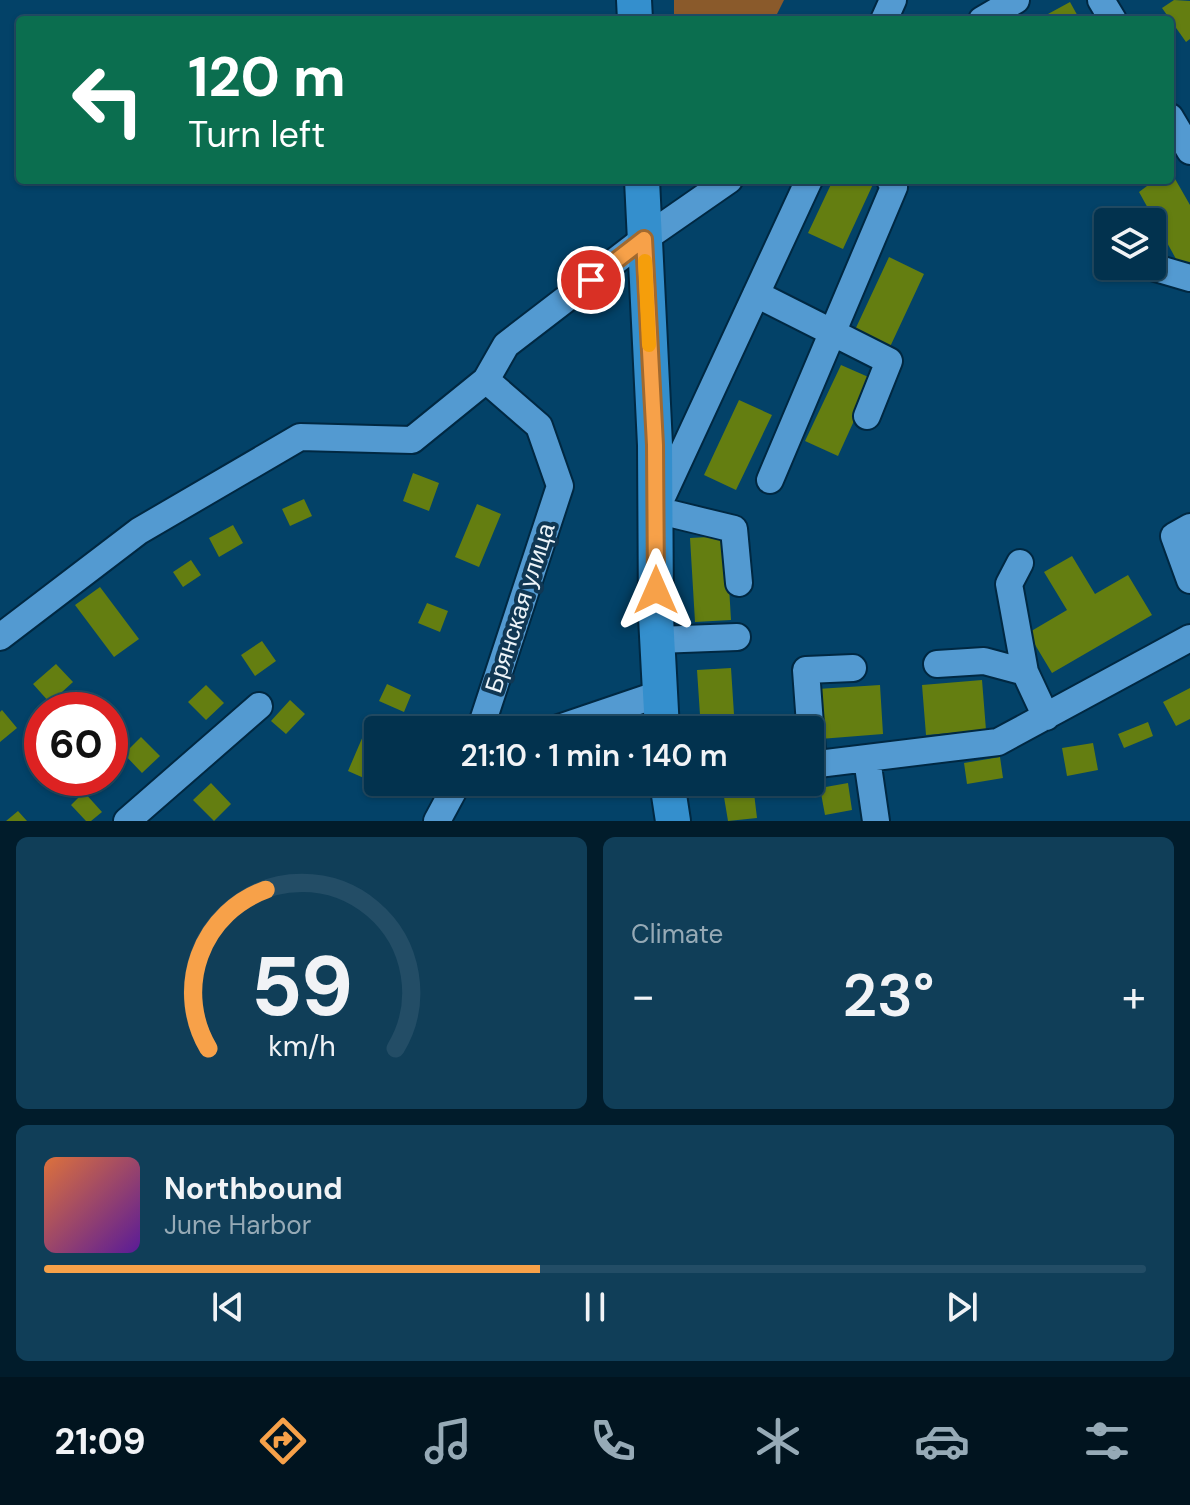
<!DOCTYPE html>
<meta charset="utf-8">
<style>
body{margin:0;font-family:"DM Sans",sans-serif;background:#103e58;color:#f1f3f6;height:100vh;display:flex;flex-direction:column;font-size:30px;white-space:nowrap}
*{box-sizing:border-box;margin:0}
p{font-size:26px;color:#96aab6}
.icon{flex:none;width:44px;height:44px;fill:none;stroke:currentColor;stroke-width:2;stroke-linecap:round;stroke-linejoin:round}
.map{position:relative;height:821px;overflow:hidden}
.panel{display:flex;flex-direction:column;gap:16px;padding:16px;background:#011c2b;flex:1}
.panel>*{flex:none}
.guide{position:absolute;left:16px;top:16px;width:1158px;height:168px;border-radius:8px;box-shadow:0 2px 6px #0004,0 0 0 2px #234d66;background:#0b6e4f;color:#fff;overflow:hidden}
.buttons{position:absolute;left:1094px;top:208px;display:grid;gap:16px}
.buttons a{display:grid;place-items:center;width:72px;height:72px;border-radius:8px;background:#02324e;box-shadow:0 2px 6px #0004,0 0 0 2px #234d66;font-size:40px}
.speed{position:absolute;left:24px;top:692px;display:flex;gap:16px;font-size:40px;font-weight:700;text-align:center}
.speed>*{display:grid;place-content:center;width:104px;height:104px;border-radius:50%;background:#02324e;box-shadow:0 2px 6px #0004,0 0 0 2px #234d66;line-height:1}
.speed .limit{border:12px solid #d22;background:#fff;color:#111}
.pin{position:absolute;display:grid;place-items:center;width:68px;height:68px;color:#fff;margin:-34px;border:4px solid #fff;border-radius:50%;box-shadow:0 2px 8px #0007}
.me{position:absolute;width:88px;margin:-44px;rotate:0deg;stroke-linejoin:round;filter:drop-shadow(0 0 6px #0008)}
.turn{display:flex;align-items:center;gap:28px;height:168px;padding:0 40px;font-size:36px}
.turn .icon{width:104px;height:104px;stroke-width:2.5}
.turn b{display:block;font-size:56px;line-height:68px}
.big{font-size:60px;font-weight:600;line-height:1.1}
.panel .widget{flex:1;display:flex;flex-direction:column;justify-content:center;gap:12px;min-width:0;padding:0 28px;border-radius:12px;background:#103e58}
.panel .dial{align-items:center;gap:0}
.dial svg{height:208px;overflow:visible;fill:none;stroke:#234d66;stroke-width:7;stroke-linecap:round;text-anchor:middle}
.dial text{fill:#f1f3f6;stroke:none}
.song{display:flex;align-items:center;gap:24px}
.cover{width:96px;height:96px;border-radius:12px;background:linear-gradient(135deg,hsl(20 70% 55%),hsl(270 70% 35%))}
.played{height:8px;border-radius:4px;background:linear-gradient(90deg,#f7a149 45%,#234d66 45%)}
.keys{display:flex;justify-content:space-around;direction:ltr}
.heat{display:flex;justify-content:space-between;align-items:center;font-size:44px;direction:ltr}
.panel .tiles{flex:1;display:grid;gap:16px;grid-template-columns:1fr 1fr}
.widget:last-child{grid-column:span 2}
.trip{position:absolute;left:364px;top:716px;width:460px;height:80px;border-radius:8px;background:#02324e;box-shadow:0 2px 6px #0004,0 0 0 2px #234d66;font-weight:600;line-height:80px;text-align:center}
.dock{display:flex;height:128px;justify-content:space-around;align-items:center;background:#01141f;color:#96aab6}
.dock .icon{width:56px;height:56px}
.dock .current{color:#f7a149}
.dock b{font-size:36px;color:#f1f3f6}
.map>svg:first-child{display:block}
.green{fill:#8a5a2b}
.building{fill:#647e11}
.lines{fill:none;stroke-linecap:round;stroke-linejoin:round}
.minor-casing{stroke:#002842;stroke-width:30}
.major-casing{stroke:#002842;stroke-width:38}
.minor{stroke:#539ad1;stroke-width:26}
.major{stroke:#348fcd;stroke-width:34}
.route-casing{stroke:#a1692f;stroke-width:20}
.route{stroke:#f7a149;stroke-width:14}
.slow{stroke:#f59e0b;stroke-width:14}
.labels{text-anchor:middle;stroke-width:8;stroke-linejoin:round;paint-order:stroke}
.street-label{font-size:24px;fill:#edf4f9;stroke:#103753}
</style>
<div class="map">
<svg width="1190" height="821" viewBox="0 0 1190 821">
<rect width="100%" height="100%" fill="#034268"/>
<path class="green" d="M674 0H784L774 20H674Z"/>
<path class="building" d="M1174 0 1190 1V39L1186 42 1162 8Z
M1070 2 1080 20H1037Z
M1170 170 1190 205V262L1181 268 1139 192 1155 180H1170Z
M833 180H875L843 249 808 233Z
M889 257 924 274 889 349 854 332Z
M841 365 873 379 838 456 805 441Z
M739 400 772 415 736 490 704 475Z
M413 473 439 483 429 511 403 501Z
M304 499 312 516 290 526 282 509Z
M477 504 501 514 479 567 455 557Z
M233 525 243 543 219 557 209 538Z
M726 536 731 620 695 622 690 538Z
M1072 556 1095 594 1128 575 1152 615 1052 673 1028 633 1067 610 1044 572Z
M191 560 201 575 183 587 173 572Z
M100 587 139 639 114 657 75 605Z
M427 603 448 611 440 632 418 623Z
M262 641 276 661 255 676 241 655Z
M56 664 73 682 50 703 33 684Z
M731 668 735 730H701L697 670Z
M982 680 986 730 926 735 922 685Z
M387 684 411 695 404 712 379 701Z
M206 685 224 703 206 720 188 702Z
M880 685 883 734 820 739 817 689Z
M1190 688V719L1176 726 1163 702Z
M290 700 305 714 286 734 271 721Z
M2 710 17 728 0 742V712Z
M1148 722 1153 736 1124 748 1118 734Z
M363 736 378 742V782H383L382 786 348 771Z
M141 737 160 756 142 773 124 754Z
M1093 743 1098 770 1067 776 1062 748Z
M1000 757 1003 778 967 784 964 763Z
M211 783 231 804 214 821 193 800Z
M848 783 852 810 825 815 820 788Z
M84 792 102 812 91 821H86L71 805Z
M754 793 757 818 728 821 724 797Z
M18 811 27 821H6Z"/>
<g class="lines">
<defs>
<path id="minor" d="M1101 0 1113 20
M884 20 893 0
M982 20 1016 0
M1170 117 1190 151
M1149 266 1190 278
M756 294 889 361 867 416
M770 480 894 187 890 180
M1190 527 1174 536 1190 580
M1020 563 1009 584 1025 672
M739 583 734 529 656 510 809 180
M0 637 139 531 300 437 412 440 486 380 506 345 644 239 729 180
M657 640 737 637
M937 664 984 661 1025 672 1046 717
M480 730 560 486 539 426 486 380
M553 730 659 694
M867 759 876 821
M810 765 998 742 1190 638
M813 765 806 670 853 668
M127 821 259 706
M437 821 458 782"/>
<path id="major" d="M634 0 635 20
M642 180 655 445 656 617 662 730
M667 782 673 821"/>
</defs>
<use href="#minor" class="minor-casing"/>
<use href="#major" class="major-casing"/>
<use href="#minor" class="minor"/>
<use href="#major" class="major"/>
</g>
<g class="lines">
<defs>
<path id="route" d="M591 280 644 239 655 445 656 590"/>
</defs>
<use href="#route" class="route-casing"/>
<use href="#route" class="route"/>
<path class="slow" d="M645 261 649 345"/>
</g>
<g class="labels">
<g class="street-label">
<text transform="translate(520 608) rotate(-72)" y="8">Брянская улица</text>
</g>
</g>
</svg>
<div class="buttons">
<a><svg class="icon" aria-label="layers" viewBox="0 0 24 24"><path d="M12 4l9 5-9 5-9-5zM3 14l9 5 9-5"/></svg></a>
</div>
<div class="speed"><div class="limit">60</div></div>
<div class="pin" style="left:591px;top:280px;background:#d93025"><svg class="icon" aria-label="arrive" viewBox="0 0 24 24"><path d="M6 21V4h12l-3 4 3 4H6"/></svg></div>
<svg class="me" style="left:656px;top:590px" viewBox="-20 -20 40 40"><path d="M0-17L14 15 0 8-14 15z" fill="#f7a149" stroke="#fff" stroke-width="4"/></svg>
<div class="trip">21:10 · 1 min · 140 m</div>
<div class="guide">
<div class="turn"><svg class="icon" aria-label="left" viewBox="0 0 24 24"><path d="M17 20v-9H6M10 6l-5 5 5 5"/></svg><div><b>120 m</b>Turn left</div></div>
</div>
</div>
<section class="panel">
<div class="tiles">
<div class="widget dial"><svg viewBox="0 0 100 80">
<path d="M14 69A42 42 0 1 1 86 69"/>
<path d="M14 69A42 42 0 0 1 36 8" stroke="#f7a149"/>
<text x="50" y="56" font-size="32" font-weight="700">59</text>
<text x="50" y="72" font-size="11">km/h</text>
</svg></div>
<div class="widget"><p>Climate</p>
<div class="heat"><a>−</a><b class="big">23°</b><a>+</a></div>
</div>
<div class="widget">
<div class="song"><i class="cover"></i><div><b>Northbound</b><p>June Harbor</p></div></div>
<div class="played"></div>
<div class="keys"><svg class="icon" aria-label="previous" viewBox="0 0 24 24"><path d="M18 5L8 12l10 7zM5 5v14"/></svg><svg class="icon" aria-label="pause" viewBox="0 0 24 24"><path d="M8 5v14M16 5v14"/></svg><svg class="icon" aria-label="next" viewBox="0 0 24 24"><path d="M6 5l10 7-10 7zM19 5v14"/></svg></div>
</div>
</div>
</section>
<nav class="dock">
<b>21:09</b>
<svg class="icon current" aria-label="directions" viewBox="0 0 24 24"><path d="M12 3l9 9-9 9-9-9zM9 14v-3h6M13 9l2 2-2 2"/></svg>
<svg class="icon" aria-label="music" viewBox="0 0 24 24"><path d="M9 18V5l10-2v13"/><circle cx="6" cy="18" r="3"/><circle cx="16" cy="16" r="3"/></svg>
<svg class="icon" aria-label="phone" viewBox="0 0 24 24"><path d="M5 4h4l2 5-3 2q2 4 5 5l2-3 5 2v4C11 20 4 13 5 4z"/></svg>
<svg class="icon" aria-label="climate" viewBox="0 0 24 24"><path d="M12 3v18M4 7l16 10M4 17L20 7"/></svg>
<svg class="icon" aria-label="car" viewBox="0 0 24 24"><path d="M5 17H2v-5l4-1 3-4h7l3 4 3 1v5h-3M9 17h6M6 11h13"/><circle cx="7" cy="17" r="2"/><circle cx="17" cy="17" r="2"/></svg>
<svg class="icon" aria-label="filters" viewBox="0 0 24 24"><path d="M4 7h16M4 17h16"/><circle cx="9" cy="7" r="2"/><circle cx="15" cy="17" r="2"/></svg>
</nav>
